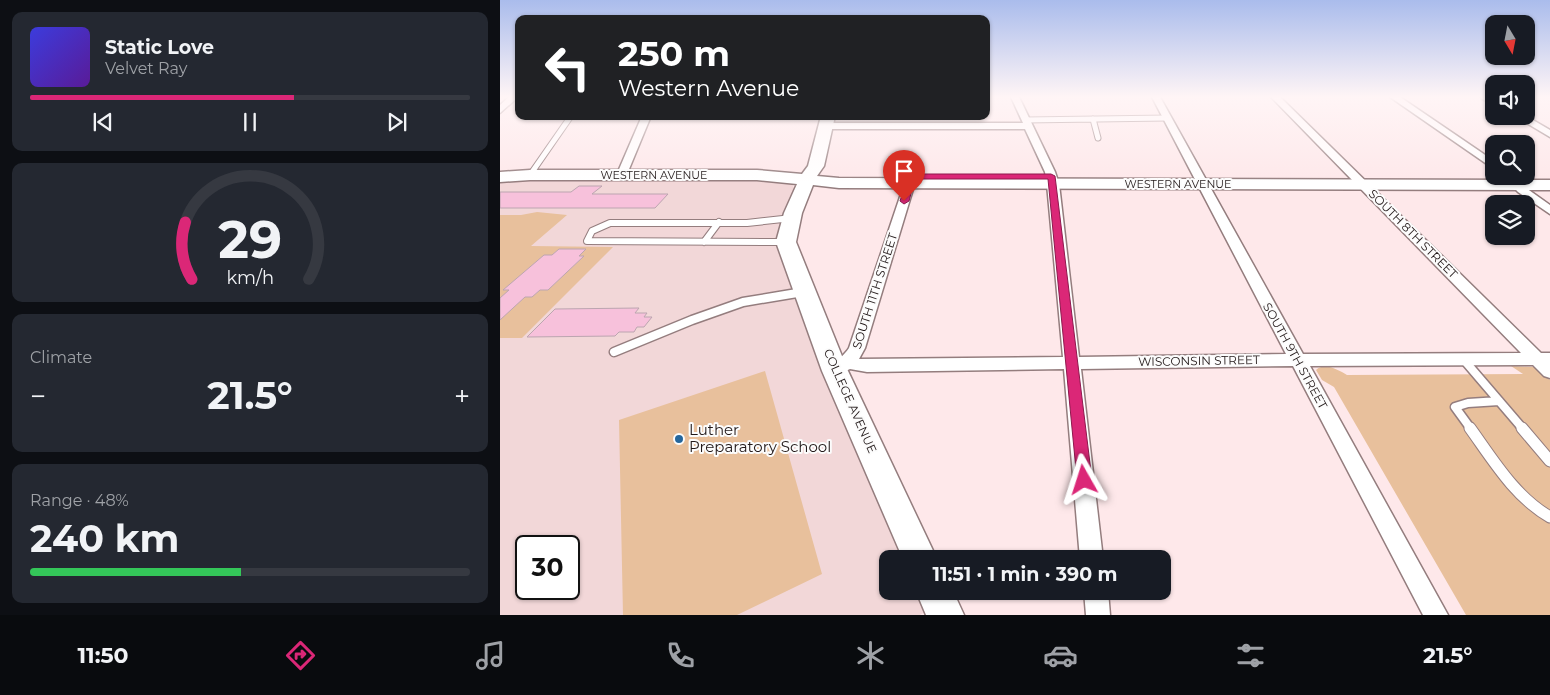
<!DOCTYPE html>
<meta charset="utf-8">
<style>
body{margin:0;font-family:Montserrat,sans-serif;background:#242831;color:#f1f3f6;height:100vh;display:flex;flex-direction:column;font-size:19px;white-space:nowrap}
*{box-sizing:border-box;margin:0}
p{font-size:16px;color:#9ea1a6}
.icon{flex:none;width:28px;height:28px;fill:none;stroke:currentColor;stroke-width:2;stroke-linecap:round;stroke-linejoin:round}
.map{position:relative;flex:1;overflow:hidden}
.panel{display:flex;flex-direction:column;gap:12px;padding:12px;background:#0d0f14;width:500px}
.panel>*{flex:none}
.guide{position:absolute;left:15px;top:15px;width:475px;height:105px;border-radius:10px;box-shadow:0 1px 4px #0004;background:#202124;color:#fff;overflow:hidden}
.needle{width:32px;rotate:170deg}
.buttons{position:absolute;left:985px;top:15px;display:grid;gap:10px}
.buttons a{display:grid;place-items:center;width:50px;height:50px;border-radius:10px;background:#171b24;box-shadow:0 1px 4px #0004;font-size:25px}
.speed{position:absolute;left:15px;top:535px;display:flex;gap:10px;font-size:25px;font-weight:700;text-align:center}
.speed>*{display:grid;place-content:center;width:65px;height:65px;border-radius:50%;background:#171b24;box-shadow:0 1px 4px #0004;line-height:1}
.speed .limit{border:2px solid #111;border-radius:8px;background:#fff;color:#111}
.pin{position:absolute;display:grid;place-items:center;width:42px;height:42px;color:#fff;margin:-51px -21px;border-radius:50% 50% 50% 0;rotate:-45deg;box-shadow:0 0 5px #0007}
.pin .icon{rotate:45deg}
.me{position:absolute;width:55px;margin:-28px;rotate:354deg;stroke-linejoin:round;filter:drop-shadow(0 0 4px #0008)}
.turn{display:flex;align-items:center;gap:18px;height:105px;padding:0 20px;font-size:22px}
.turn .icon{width:65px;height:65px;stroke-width:2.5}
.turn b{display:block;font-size:35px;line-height:42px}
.big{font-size:38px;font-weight:700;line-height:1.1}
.panel .tile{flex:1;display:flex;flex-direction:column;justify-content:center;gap:8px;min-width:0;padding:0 18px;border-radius:10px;background:#242831}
.panel .dial{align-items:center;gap:0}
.dial svg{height:130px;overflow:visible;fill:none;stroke:#363941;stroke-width:7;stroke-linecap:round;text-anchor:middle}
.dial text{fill:#f1f3f6;stroke:none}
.song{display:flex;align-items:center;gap:15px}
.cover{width:60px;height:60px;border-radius:8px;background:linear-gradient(135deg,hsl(240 70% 55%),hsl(270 70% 35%))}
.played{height:5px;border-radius:2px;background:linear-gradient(90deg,#db2777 60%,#363941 60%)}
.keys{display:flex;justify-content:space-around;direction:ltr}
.heat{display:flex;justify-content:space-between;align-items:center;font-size:28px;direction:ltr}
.charge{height:8px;border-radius:4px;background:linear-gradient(90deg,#34c759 48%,#363941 0)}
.trip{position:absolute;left:379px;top:550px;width:292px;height:50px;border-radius:10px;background:#171b24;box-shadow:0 1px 4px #0004;font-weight:700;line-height:50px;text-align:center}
.dock{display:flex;height:80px;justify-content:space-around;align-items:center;background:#090b0e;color:#9ea1a6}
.dock .icon{width:35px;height:35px}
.dock .current{color:#db2777}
.dock b{font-size:22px;color:#f1f3f6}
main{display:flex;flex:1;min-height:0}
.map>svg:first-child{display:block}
.built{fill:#f2d7d8;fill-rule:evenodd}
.green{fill:#e8c09c;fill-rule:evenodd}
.building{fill:#f7c1db;stroke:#bca5b0}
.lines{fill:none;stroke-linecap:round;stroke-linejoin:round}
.lane-far3-casing{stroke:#947d7e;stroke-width:7}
.lane-far2-casing{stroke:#947d7e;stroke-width:8}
.lane-far1-casing{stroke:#947d7e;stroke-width:11}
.lane-casing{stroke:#947d7e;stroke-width:13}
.street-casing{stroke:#947d7e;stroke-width:3}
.secondary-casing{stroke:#947d7e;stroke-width:3}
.lane-far3{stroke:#fff;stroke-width:5}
.lane-far2{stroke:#fff;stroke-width:6}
.lane-far1{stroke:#fff;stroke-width:8}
.lane{stroke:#fff;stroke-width:11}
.street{fill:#fff;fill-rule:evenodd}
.secondary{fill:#fff;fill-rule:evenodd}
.route{fill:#db2777;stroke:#8e194d}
.poi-dot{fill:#25669c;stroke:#fcfcfc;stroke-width:2}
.labels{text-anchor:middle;stroke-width:4;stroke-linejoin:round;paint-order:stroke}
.far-street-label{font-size:11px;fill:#221919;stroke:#fcfcfc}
.street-label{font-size:12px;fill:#221919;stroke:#fcfcfc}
.near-poi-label{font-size:15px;fill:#221919;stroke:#fcfcfc;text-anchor:start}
</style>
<main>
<section class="panel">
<div class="tile">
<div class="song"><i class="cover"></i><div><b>Static Love</b><p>Velvet Ray</p></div></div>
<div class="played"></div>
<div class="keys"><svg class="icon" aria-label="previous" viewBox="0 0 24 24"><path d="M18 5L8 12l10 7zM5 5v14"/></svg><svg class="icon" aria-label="pause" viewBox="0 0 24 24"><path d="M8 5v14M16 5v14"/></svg><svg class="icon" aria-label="next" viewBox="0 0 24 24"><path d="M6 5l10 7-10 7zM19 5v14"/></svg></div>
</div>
<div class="tile dial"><svg viewBox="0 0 100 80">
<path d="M14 69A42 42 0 1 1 86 69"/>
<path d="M14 69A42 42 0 0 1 10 34" stroke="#db2777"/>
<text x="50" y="56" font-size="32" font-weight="700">29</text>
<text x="50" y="72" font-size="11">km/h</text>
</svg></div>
<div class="tile"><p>Climate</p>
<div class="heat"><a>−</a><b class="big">21.5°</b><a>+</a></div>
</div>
<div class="tile"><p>Range · 48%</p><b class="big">240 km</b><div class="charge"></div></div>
</section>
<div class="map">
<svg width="1050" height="615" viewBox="0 0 1050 615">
<rect width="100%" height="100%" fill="#fee8ea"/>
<path class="built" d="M0 180H260L292 184 294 188 283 225 280 255 411 559H388V591H426L433 607 420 615H0ZM26 546H69V589H26Z"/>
<path class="green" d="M37 212 67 215 31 246 113 247 22 338H0V320L7 313H0V215H21ZM59 249H85L79 256H84L48 290H40L32 297H2L9 290H4L44 255H52Z
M1011 366 1034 367 1050 380V615H966L834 387 822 380 816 370C825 362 838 370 847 375L1023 374Z
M265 371 322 574 237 615H123L119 420Z"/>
<path class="building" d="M79 186H102L92 194H168L155 208H0V192H71Z
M59 249H86L79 256H84L48 290H40L32 297H25L0 320V298L9 290H3L44 255H52Z
M139 308 135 313H147L144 317H152L144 327H137L134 332H119L115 336 27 337 55 309Z"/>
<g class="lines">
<defs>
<path id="lane-far3" d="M593 119 598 138
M525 120 667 118
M30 175 71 116"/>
<path id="lane-far2" d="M204 242 219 222
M286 242 87 241 92 231 110 223H247L292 218"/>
<path id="lane-far1" d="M114 352 192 320 243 302 303 292
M964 360 1023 429
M971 429 955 407 968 403 999 401"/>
<path id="lane" d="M970 428C993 460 1015 497 1050 517
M1022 428 1050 461"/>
<path id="street" d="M9 97H18L0 113V105Z
M511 97H519L555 172 559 184 579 357 786 354 652 97H660L803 354 1021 353 771 97H780L1041 353H1050V378L1044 376 1033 365 810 366 948 615H923L793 366 581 369 603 559H580L564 369 367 372 350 369 341 373 335 371 333 367C336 360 344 356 349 348L407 176 412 173 417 176 365 348 359 359 563 357 547 184 545 172 525 129H326L321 126 326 123H523Z
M890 97H900L994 161V169Z
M981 97 994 98V104L982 99Z
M142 116H151L127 174 126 176H118L117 174Z
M1015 116H1026L1050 130V137Z
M1003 176H1014L1026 188 1050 205V214L1018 192Z
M584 591H608L610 615H586Z"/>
<path id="secondary" d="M321 116H335L324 166 317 176 339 178 1050 180V190L339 188 313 185 302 213 296 242 348 371 437 559H403L322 371 276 242 284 213 297 184 257 180H30L0 182V172L30 170H257L302 174 308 166Z
M416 591H453L464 615H426Z"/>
</defs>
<use href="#lane-far3" class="lane-far3-casing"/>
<use href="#lane-far2" class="lane-far2-casing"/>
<use href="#lane-far1" class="lane-far1-casing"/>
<use href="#lane" class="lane-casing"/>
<use href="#street" class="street-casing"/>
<use href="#secondary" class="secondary-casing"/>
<use href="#lane-far3" class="lane-far3"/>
<use href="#lane-far2" class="lane-far2"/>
<use href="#lane-far1" class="lane-far1"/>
<use href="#lane" class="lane"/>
<use href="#street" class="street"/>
<use href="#secondary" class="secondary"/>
</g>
<linearGradient id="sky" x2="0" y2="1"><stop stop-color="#aabcec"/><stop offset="0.53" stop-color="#fff5f6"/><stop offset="1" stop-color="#fff5f6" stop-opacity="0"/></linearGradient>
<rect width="1050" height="183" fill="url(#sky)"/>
<path class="route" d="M409 174H551L555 176 592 480 590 485 584 487 579 485 577 480 548 179H415L409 201 404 204 400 201Z"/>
<circle class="poi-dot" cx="179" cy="439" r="5"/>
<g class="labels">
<g class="far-street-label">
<text x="154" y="179">WESTERN AVENUE</text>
<text x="678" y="188">WESTERN AVENUE</text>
</g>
<g class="street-label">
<text transform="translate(913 234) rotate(45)" y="4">SOUTH 8TH STREET</text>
<text transform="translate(375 291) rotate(-72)" y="4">SOUTH 11TH STREET</text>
<text transform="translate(795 356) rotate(61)" y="4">SOUTH 9TH STREET</text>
<text transform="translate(699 361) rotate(-1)" y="4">WISCONSIN STREET</text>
<text transform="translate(350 401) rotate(66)" y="4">COLLEGE AVENUE</text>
</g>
<g class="near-poi-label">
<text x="189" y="435">Luther<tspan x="189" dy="17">Preparatory School</tspan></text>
</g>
</g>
</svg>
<div class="buttons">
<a><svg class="needle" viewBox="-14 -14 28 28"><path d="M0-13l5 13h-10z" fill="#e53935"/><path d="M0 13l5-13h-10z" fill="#9ea1a6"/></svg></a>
<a><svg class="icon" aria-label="sound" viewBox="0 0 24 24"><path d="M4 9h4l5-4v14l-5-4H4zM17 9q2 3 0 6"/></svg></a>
<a><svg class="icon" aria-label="search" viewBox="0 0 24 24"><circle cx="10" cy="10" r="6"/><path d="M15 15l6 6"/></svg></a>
<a><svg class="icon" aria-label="layers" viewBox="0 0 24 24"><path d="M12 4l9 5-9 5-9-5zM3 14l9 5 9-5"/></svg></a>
</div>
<div class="speed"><div class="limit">30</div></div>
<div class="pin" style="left:404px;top:201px;background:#d93025"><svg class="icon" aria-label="arrive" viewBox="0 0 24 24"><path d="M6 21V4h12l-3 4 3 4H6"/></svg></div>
<svg class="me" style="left:584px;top:480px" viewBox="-20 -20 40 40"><path d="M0-17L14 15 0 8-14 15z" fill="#db2777" stroke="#fff" stroke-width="4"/></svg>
<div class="trip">11:51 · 1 min · 390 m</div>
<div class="guide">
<div class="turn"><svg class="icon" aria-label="left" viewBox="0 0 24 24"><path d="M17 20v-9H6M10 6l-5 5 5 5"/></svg><div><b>250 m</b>Western Avenue</div></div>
</div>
</div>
</main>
<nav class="dock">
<b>11:50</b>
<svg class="icon current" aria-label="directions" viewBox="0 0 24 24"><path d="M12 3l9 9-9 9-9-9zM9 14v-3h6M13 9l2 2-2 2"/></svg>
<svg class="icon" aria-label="music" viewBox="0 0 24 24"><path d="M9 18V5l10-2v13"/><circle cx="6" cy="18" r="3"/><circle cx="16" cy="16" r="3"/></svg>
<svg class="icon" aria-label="phone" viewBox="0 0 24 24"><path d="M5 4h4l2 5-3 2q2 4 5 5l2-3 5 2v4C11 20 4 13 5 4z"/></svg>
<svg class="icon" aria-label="climate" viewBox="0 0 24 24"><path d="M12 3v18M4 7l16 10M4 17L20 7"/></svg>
<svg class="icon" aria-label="car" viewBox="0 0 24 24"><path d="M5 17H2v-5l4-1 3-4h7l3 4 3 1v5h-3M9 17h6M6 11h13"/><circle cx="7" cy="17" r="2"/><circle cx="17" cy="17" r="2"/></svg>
<svg class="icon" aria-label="filters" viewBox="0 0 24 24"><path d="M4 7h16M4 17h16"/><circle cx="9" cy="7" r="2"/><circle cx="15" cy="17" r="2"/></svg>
<b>21.5°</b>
</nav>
